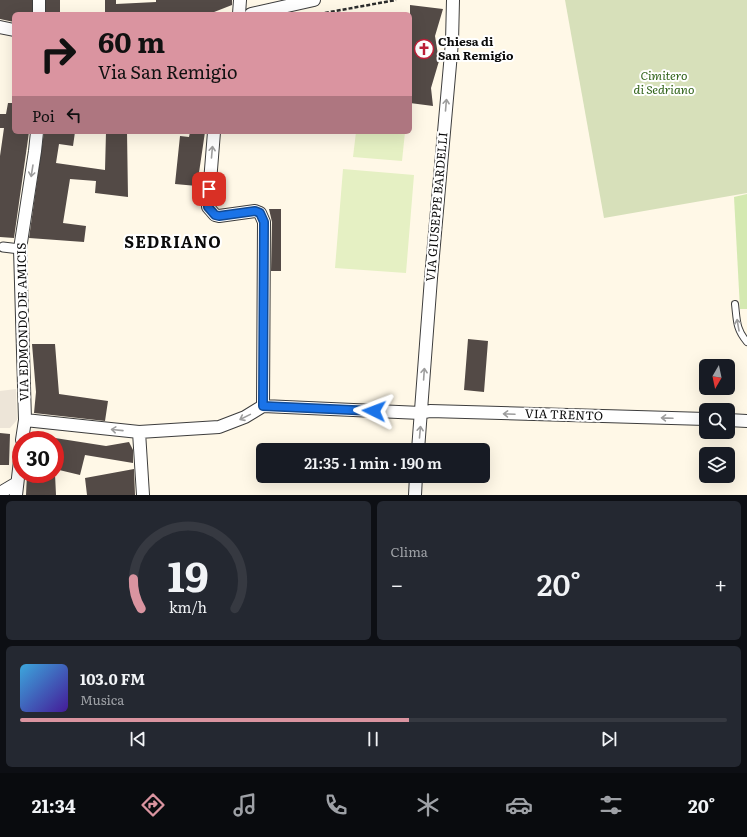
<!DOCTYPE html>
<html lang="it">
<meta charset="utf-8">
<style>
body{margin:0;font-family:Literata,serif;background:#242831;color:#f1f3f6;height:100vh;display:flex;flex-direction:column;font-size:15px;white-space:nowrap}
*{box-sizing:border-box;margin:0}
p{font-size:13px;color:#9ea1a6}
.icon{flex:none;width:22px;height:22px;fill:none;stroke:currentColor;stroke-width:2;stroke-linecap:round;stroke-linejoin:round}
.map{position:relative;height:495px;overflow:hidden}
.side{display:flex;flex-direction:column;gap:6px;padding:6px;background:#0d0f14;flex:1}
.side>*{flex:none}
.top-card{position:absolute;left:12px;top:12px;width:400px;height:122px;border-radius:6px;box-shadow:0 4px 16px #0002;background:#da94a0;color:#111;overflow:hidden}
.needle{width:26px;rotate:189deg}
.buttons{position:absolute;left:699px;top:359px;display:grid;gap:8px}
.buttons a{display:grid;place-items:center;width:36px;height:36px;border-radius:6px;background:#171b24;box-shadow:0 4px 16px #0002;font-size:20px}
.speed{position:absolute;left:12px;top:431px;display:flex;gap:8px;font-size:20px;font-weight:700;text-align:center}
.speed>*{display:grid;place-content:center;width:52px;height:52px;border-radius:50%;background:#171b24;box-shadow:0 4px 16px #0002;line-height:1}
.speed .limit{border:6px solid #d22;background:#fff;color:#111}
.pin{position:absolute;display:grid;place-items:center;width:34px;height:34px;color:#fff;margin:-17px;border-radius:8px;box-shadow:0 2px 6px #0006}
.me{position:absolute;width:44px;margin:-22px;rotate:273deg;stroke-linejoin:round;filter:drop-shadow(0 0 3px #0008)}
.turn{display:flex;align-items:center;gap:14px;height:84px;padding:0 20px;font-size:18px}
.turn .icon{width:52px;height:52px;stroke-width:2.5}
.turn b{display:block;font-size:28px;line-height:34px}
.then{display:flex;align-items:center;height:38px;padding:0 20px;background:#0003;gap:8px;font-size:15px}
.big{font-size:30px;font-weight:600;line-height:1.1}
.side .widget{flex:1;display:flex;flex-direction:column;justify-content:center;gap:6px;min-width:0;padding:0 14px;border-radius:6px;background:#242831}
.side .dial{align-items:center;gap:0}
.dial svg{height:104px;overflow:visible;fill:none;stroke:#363941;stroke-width:7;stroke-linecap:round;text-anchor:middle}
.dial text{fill:#f1f3f6;stroke:none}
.song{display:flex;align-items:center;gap:12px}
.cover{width:48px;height:48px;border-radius:6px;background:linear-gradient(135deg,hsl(200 70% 55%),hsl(260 70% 35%))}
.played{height:4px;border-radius:2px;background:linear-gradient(90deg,#da94a0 55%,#363941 55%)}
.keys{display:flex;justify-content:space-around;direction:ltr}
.heat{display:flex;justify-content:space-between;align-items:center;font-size:22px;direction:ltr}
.side .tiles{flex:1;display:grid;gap:6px;grid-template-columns:1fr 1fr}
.widget:last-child{grid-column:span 2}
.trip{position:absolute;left:256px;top:443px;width:234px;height:40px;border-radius:6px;background:#171b24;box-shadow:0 4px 16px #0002;font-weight:600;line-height:40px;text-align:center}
.menu{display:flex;height:64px;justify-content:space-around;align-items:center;background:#090b0e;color:#9ea1a6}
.menu .icon{width:28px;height:28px}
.menu .on{color:#da94a0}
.menu b{font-size:18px;color:#f1f3f6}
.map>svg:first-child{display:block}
.green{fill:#d4e9b1}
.cemetery{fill:#d7e0ba}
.pitch{fill:#e5f0c3}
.plaza{fill:#ede5d8}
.building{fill:#534a46}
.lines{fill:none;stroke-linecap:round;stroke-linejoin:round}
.service-casing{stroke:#3d3d3d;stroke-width:8}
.pedestrian-casing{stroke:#3d3d3d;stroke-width:11}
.minor-casing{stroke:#3d3d3d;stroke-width:14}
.path{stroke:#2c2c2c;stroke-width:2.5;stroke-dasharray:4 2;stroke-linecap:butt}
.service{stroke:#fff;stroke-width:6}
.pedestrian{stroke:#fff;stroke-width:9}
.minor{stroke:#fff;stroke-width:12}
.oneway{stroke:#9d9d9d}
.route-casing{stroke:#114b97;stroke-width:10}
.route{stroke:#1a73e8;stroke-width:7}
.labels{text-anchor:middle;stroke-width:4;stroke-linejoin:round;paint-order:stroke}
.poi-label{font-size:12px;font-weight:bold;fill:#0a0a0a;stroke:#fff;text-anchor:start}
.park-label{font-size:12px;font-style:italic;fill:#31631a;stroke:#fff}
.street-label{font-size:12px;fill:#0a0a0a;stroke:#fff}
.district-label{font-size:16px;font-weight:bold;letter-spacing:1px;fill:#0a0a0a;stroke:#fff}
</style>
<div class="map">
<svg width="747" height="495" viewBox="0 0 747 495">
<rect width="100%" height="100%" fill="#fff8e7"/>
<path class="green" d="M747 194V309H740L734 197Z"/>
<path class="cemetery" d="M565 0H747V193L604 218Z"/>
<path class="pitch" d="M356 132H405L402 161 353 157Z
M343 169 414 175 406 273 335 268Z"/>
<path class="plaza" d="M16 389 17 420 10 428H0V391Z"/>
<path class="building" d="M0 0H32V14H14V22L0 19Z
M46 0H60V14H46Z
M105 0H116V4L156 2V0H232V5L209 14H105Z
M410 5 443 9 435 36 439 61 431 88 433 106 410 103Z
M8 103H14V132H29L14 238 0 237V156L4 128H0V114H6Z
M44 132H75L73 146 59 144 56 163 105 170 106 132H127L128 197 95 193 96 181 70 179 63 223 86 226 84 242 29 238Z
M190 132H205L197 186 175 184 180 136 189 137Z
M269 209H281V271H271L272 222Z
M468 339 488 341 484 392 464 390Z
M32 344H55L59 394 108 401 105 421 34 413 36 392Z
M0 433 10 434 9 465H0Z
M55 438 106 446 129 442 133 450V463L85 455 80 475 55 469Z
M134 469 135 495H87L85 478Z
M27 474H55L56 495H26Z"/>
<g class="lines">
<defs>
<path id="service" d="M735 304C737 321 736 329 747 342"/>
<path id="pedestrian" d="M3 247 20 249"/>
<path id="minor" d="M39 14V0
M239 14 240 0
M251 14 314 0
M0 27 14 30
M214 132 208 207 215 215 219 216 255 211 260 213 264 222 263 406
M25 420 139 432 219 427 245 417 263 406 421 413 430 411 706 419
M728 420 747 421
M139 432 143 495
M22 440 25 420 20 249 35 151 37 132
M418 450 431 278 452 42 453 0
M0 493 17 483
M16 495 21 452
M415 495 416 476"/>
</defs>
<use href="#service" class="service-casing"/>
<use href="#pedestrian" class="pedestrian-casing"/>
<use href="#minor" class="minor-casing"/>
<path class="path" d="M319 14 396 0"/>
<use href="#service" class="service"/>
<use href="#pedestrian" class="pedestrian"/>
<use href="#minor" class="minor"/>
</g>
<defs><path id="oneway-shaft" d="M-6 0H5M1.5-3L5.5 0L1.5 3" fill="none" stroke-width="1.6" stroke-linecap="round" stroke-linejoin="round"/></defs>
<g class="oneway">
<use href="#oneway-shaft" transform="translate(446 105) rotate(-85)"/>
<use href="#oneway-shaft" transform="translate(212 152) rotate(-85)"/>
<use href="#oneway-shaft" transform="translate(32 171) rotate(99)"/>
<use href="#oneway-shaft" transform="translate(738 325) rotate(-100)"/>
<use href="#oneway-shaft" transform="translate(424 374) rotate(-86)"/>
<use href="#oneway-shaft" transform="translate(509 414) rotate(-178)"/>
<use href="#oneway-shaft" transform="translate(245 417) rotate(154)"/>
<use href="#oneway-shaft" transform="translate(667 418) rotate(-178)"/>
<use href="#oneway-shaft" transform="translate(117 430) rotate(-174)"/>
<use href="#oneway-shaft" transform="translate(420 432) rotate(-85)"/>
</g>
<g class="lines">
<defs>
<path id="route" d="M209 189 208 207 215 215 219 216 255 211 260 213 264 222 263 406 374 411"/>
</defs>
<use href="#route" class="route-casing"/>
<use href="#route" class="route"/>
</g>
<defs>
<symbol id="church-ring" viewBox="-11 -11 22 22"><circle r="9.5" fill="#fff" stroke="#bd1f38" stroke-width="1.5"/><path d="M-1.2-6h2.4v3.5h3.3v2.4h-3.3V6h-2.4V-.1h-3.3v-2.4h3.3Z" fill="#bd1f38"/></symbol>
</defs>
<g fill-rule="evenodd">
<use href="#church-ring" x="413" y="38" width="22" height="22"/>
</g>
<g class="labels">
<g class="poi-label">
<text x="438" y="46">Chiesa di<tspan x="438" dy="14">San Remigio</tspan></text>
</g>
<g class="park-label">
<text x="664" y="80">Cimitero<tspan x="664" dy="14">di Sedriano</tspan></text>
</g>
<g class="street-label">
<text transform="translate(437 207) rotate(-85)" y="4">VIA GIUSEPPE BARDELLI</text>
<text transform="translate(23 322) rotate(-91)" y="4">VIA EDMONDO DE AMICIS</text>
<text transform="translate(564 415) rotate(2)" y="4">VIA TRENTO</text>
</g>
<g class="district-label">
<text x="173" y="248">SEDRIANO</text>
</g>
</g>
</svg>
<div class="buttons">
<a><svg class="needle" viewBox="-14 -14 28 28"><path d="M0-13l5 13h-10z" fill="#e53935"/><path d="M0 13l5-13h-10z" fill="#9ea1a6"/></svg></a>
<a><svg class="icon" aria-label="search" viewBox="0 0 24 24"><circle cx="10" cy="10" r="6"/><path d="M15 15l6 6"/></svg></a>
<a><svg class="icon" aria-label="layers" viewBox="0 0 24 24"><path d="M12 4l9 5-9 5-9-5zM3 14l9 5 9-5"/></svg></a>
</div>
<div class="speed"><div class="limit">30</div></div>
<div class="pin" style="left:209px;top:189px;background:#d93025"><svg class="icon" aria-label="arrive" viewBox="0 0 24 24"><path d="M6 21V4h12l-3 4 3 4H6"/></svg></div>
<svg class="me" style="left:374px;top:411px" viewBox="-20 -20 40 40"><path d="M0-17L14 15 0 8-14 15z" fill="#1a73e8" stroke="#fff" stroke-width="4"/></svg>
<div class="trip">21:35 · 1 min · 190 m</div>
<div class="top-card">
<div class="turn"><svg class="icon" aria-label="right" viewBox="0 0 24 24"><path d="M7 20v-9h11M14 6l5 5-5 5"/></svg><div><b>60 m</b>Via San Remigio</div></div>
<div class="then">Poi<svg class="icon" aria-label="left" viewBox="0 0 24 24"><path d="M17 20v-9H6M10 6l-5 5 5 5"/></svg></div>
</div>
</div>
<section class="side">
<div class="tiles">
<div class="widget dial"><svg viewBox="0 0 100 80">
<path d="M14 69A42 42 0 1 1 86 69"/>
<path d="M14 69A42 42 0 0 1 8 46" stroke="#da94a0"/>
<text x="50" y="56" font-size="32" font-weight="700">19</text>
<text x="50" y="72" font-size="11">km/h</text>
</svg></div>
<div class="widget"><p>Clima</p>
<div class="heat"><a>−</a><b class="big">20°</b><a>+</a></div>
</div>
<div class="widget">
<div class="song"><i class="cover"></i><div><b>103.0 FM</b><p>Musica</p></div></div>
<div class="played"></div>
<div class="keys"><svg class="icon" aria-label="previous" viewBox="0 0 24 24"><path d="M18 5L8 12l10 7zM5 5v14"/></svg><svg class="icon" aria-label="pause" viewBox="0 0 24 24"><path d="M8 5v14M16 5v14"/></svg><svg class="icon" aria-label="next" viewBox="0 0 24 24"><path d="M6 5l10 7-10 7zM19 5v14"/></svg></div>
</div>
</div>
</section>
<nav class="menu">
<b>21:34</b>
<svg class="icon on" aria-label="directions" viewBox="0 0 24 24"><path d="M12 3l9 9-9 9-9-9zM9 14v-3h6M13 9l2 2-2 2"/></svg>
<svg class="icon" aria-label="music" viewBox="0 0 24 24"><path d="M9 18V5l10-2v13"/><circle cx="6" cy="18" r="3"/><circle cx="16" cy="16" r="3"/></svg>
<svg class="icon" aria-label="phone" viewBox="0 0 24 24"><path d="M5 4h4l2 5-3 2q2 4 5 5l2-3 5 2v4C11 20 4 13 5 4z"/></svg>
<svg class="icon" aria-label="climate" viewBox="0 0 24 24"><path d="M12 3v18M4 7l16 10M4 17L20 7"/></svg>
<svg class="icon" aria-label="car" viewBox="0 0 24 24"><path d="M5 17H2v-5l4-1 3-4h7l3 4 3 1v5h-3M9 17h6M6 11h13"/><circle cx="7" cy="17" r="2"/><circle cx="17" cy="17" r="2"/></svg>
<svg class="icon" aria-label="filters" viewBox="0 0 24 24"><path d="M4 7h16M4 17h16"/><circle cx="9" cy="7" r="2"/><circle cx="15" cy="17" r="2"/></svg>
<b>20°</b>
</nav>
